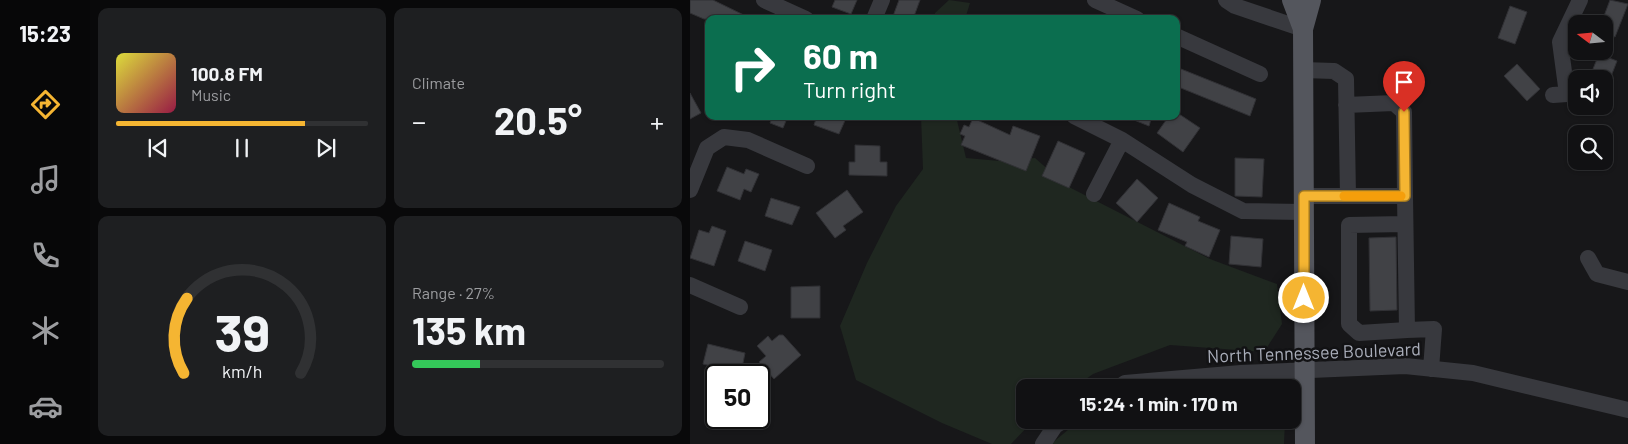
<!DOCTYPE html>
<meta charset="utf-8">
<style>
body{margin:0;font-family:Barlow,sans-serif;background:#1e1f21;color:#f1f3f6;height:100vh;display:flex;flex-direction:column;font-size:19px;white-space:nowrap}
*{box-sizing:border-box;margin:0}
p{font-size:16px;color:#9c9da0}
.icon{flex:none;width:28px;height:28px;fill:none;stroke:currentColor;stroke-width:2;stroke-linecap:round;stroke-linejoin:round}
.map{position:relative;flex:1;overflow:hidden}
.side{display:flex;flex-direction:column;gap:8px;padding:8px;background:#09090a;width:600px}
.side>*{flex:none}
.guide{position:absolute;left:15px;top:15px;width:475px;height:105px;border-radius:10px;box-shadow:0 1px 4px #0004,0 0 0 1px #303133;background:#0b6e4f;color:#fff;overflow:hidden}
.needle{width:32px;rotate:286deg}
.buttons{position:absolute;left:878px;top:15px;display:grid;gap:10px}
.buttons a{display:grid;place-items:center;width:45px;height:45px;border-radius:10px;background:#111113;box-shadow:0 1px 4px #0004,0 0 0 1px #303133;font-size:25px}
.speed{position:absolute;left:15px;top:364px;display:flex;gap:10px;font-size:25px;font-weight:700;text-align:center}
.speed>*{display:grid;place-content:center;width:65px;height:65px;border-radius:50%;background:#111113;box-shadow:0 1px 4px #0004,0 0 0 1px #303133;line-height:1}
.speed .limit{border:2px solid #111;border-radius:8px;background:#fff;color:#111}
.pin{position:absolute;display:grid;place-items:center;width:42px;height:42px;color:#fff;margin:-51px -21px;border-radius:50% 50% 50% 0;rotate:-45deg;box-shadow:0 0 5px #0007}
.pin .icon{rotate:45deg}
.me{position:absolute;width:55px;margin:-28px;rotate:0deg;stroke-linejoin:round;filter:drop-shadow(0 0 4px #0008)}
.turn{display:flex;align-items:center;gap:18px;height:105px;padding:0 15px;font-size:22px}
.turn .icon{width:65px;height:65px;stroke-width:2.5}
.turn b{display:block;font-size:35px;line-height:42px}
.big{font-size:38px;font-weight:700;line-height:1.1}
.side .widget{flex:1;display:flex;flex-direction:column;justify-content:center;gap:8px;min-width:0;padding:0 18px;border-radius:10px;background:#1e1f21}
.side .dial{align-items:center;gap:0}
.dial svg{height:130px;overflow:visible;fill:none;stroke:#303133;stroke-width:7;stroke-linecap:round;text-anchor:middle}
.dial text{fill:#f1f3f6;stroke:none}
.song{display:flex;align-items:center;gap:15px}
.cover{width:60px;height:60px;border-radius:8px;background:linear-gradient(135deg,hsl(60 70% 55%),hsl(340 70% 35%))}
.played{height:5px;border-radius:2px;background:linear-gradient(90deg,#f5b532 75%,#303133 75%)}
.keys{display:flex;justify-content:space-around;direction:ltr}
.heat{display:flex;justify-content:space-between;align-items:center;font-size:28px;direction:ltr}
.charge{height:8px;border-radius:4px;background:linear-gradient(90deg,#34c759 27%,#303133 0)}
.side .tiles{flex:1;display:grid;gap:8px;grid-template-columns:repeat(2,1fr)}
.trip{position:absolute;left:326px;top:379px;width:285px;height:50px;border-radius:10px;background:#111113;box-shadow:0 1px 4px #0004,0 0 0 1px #303133;font-weight:700;line-height:50px;text-align:center}
main{display:flex;flex:1;min-height:0}
.tab-bar{display:flex;flex-direction:column;width:90px;justify-content:space-around;align-items:center;background:#070708;color:#9c9da0}
.tab-bar .icon{width:35px;height:35px}
.tab-bar .active{color:#f5b532}
.tab-bar b{font-size:22px;color:#f1f3f6}
.map>svg:first-child{display:block}
.green{fill:#1f2720}
.building{fill:#414246;stroke:#313135}
.lines{fill:none;stroke-linecap:round;stroke-linejoin:round}
.minor{stroke:#38393e;stroke-width:16}
.major{stroke:#54565d;stroke-width:20}
.route-casing{stroke:#9f7620;stroke-width:12}
.route{stroke:#f5b532;stroke-width:9}
.slow{stroke:#f59e0b;stroke-width:9}
.labels{text-anchor:middle;stroke-width:5;stroke-linejoin:round;paint-order:stroke}
.street-label{font-size:18px;fill:#a9adb9;stroke:#121214}
</style>
<main>
<nav class="tab-bar">
<b>15:23</b>
<svg class="icon active" aria-label="directions" viewBox="0 0 24 24"><path d="M12 3l9 9-9 9-9-9zM9 14v-3h6M13 9l2 2-2 2"/></svg>
<svg class="icon" aria-label="music" viewBox="0 0 24 24"><path d="M9 18V5l10-2v13"/><circle cx="6" cy="18" r="3"/><circle cx="16" cy="16" r="3"/></svg>
<svg class="icon" aria-label="phone" viewBox="0 0 24 24"><path d="M5 4h4l2 5-3 2q2 4 5 5l2-3 5 2v4C11 20 4 13 5 4z"/></svg>
<svg class="icon" aria-label="climate" viewBox="0 0 24 24"><path d="M12 3v18M4 7l16 10M4 17L20 7"/></svg>
<svg class="icon" aria-label="car" viewBox="0 0 24 24"><path d="M5 17H2v-5l4-1 3-4h7l3 4 3 1v5h-3M9 17h6M6 11h13"/><circle cx="7" cy="17" r="2"/><circle cx="17" cy="17" r="2"/></svg>
</nav>
<section class="side">
<div class="tiles">
<div class="widget">
<div class="song"><i class="cover"></i><div><b>100.8 FM</b><p>Music</p></div></div>
<div class="played"></div>
<div class="keys"><svg class="icon" aria-label="previous" viewBox="0 0 24 24"><path d="M18 5L8 12l10 7zM5 5v14"/></svg><svg class="icon" aria-label="pause" viewBox="0 0 24 24"><path d="M8 5v14M16 5v14"/></svg><svg class="icon" aria-label="next" viewBox="0 0 24 24"><path d="M6 5l10 7-10 7zM19 5v14"/></svg></div>
</div>
<div class="widget"><p>Climate</p>
<div class="heat"><a>−</a><b class="big">20.5°</b><a>+</a></div>
</div>
<div class="widget dial"><svg viewBox="0 0 100 80">
<path d="M14 69A42 42 0 1 1 86 69"/>
<path d="M14 69A42 42 0 0 1 16 23" stroke="#f5b532"/>
<text x="50" y="56" font-size="32" font-weight="700">39</text>
<text x="50" y="72" font-size="11">km/h</text>
</svg></div>
<div class="widget"><p>Range · 27%</p><b class="big">135 km</b><div class="charge"></div></div>
</div>
</section>
<div class="map">
<svg width="938" height="444" viewBox="0 0 938 444">
<rect width="100%" height="100%" fill="#171719"/>
<path class="green" d="M259 0 280 3 275 19H244L245 13Z
M231 116H266L276 158 310 161 345 158 377 186 469 233 520 259 587 284 592 324 574 352 480 345 403 374 385 387 335 388V420H344L321 444H302L252 423 166 380 150 326 177 263 206 206 233 169Z
M390 420H595L594 444H361Z"/>
<path class="building" d="M0 0H23L62 19H14L0 13Z
M145 0H167L161 14 142 7Z
M209 0H230L223 19H202Z
M920 0 938 4 925 37 914 32V24H911Z
M820 6 837 12 825 44 808 38Z
M909 54 927 61 920 79H899Z
M827 64 850 89 837 101 814 76Z
M486 67 566 99 560 116 486 86Z
M0 93 11 113 0 119Z
M486 112 510 128 493 152 467 133 479 116H486Z
M83 116H98L93 128 80 123Z
M127 116H157L149 134 124 125Z
M434 116H462L459 126Z
M283 118 320 135 323 126 350 136 336 171 271 145 275 136 270 134 274 125 279 127Z
M368 141 395 153 379 188 352 176Z
M165 145 190 146V162H197V176L159 175V162H165Z
M545 158 574 159 572 197 545 196Z
M37 167 54 174 56 169 69 174 61 192 54 189 50 200 27 191Z
M447 179 468 198 447 222 426 203Z
M157 190 173 212 153 226 156 230 145 238 126 213Z
M81 198 110 207 102 225 75 216Z
M479 203 510 217 508 221 530 230 519 257 495 246 497 242 468 230Z
M22 226 36 231 24 266 0 258 9 230 19 233Z
M541 236 573 239 571 267 539 264Z
M706 237 707 310 680 311 679 238Z
M55 241 82 250 75 271 48 261Z
M130 286V318H101V287Z
M89 335H93L111 355 84 379 69 362 76 356 67 346 78 336 82 341Z
M18 344 55 353 51 373 13 364Z"/>
<g class="lines">
<path class="minor" d="M74 0 116 19
M405 0 447 19
M536 0 545 6 613 29
M184 19 192 0
M486 36 570 74
M613 70 644 71 656 79 658 196
M863 95 877 94 870 42 890 0
M656 105 704 103 714 112 715 196
M384 116 432 140 502 185 553 211 614 212
M0 190 17 148 34 137 58 140 117 166
M404 194 432 140
M614 196H715L717 330 744 329 741 369
M715 224 659 225V324L669 333 717 330
M898 258 907 274 938 282
M0 285 50 307
M428 388 435 383 551 373 715 366 783 373 938 410
M353 444 365 426 375 420"/>
<path class="major" d="M602 0 613 29
M615 444 613 29 621 0"/>
</g>
<g class="lines">
<defs>
<path id="route" d="M614 298V196H715L714 112"/>
</defs>
<use href="#route" class="route-casing"/>
<use href="#route" class="route"/>
<path class="slow" d="M654 196H711"/>
</g>
<g class="labels">
<g class="street-label">
<text transform="translate(624 353) rotate(-2)" y="6">North Tennessee Boulevard</text>
</g>
</g>
</svg>
<div class="buttons">
<a><svg class="needle" viewBox="-14 -14 28 28"><path d="M0-13l5 13h-10z" fill="#e53935"/><path d="M0 13l5-13h-10z" fill="#9c9da0"/></svg></a>
<a><svg class="icon" aria-label="sound" viewBox="0 0 24 24"><path d="M4 9h4l5-4v14l-5-4H4zM17 9q2 3 0 6"/></svg></a>
<a><svg class="icon" aria-label="search" viewBox="0 0 24 24"><circle cx="10" cy="10" r="6"/><path d="M15 15l6 6"/></svg></a>
</div>
<div class="speed"><div class="limit">50</div></div>
<div class="pin" style="left:714px;top:112px;background:#d93025"><svg class="icon" aria-label="arrive" viewBox="0 0 24 24"><path d="M6 21V4h12l-3 4 3 4H6"/></svg></div>
<svg class="me" style="left:614px;top:298px" viewBox="-20 -20 40 40"><circle r="17" fill="#f5b532" stroke="#fff" stroke-width="3"/><path d="M0-11L8 9 0 5-8 9z" fill="#fff"/></svg>
<div class="trip">15:24 · 1 min · 170 m</div>
<div class="guide">
<div class="turn"><svg class="icon" aria-label="right" viewBox="0 0 24 24"><path d="M7 20v-9h11M14 6l5 5-5 5"/></svg><div><b>60 m</b>Turn right</div></div>
</div>
</div>
</main>
